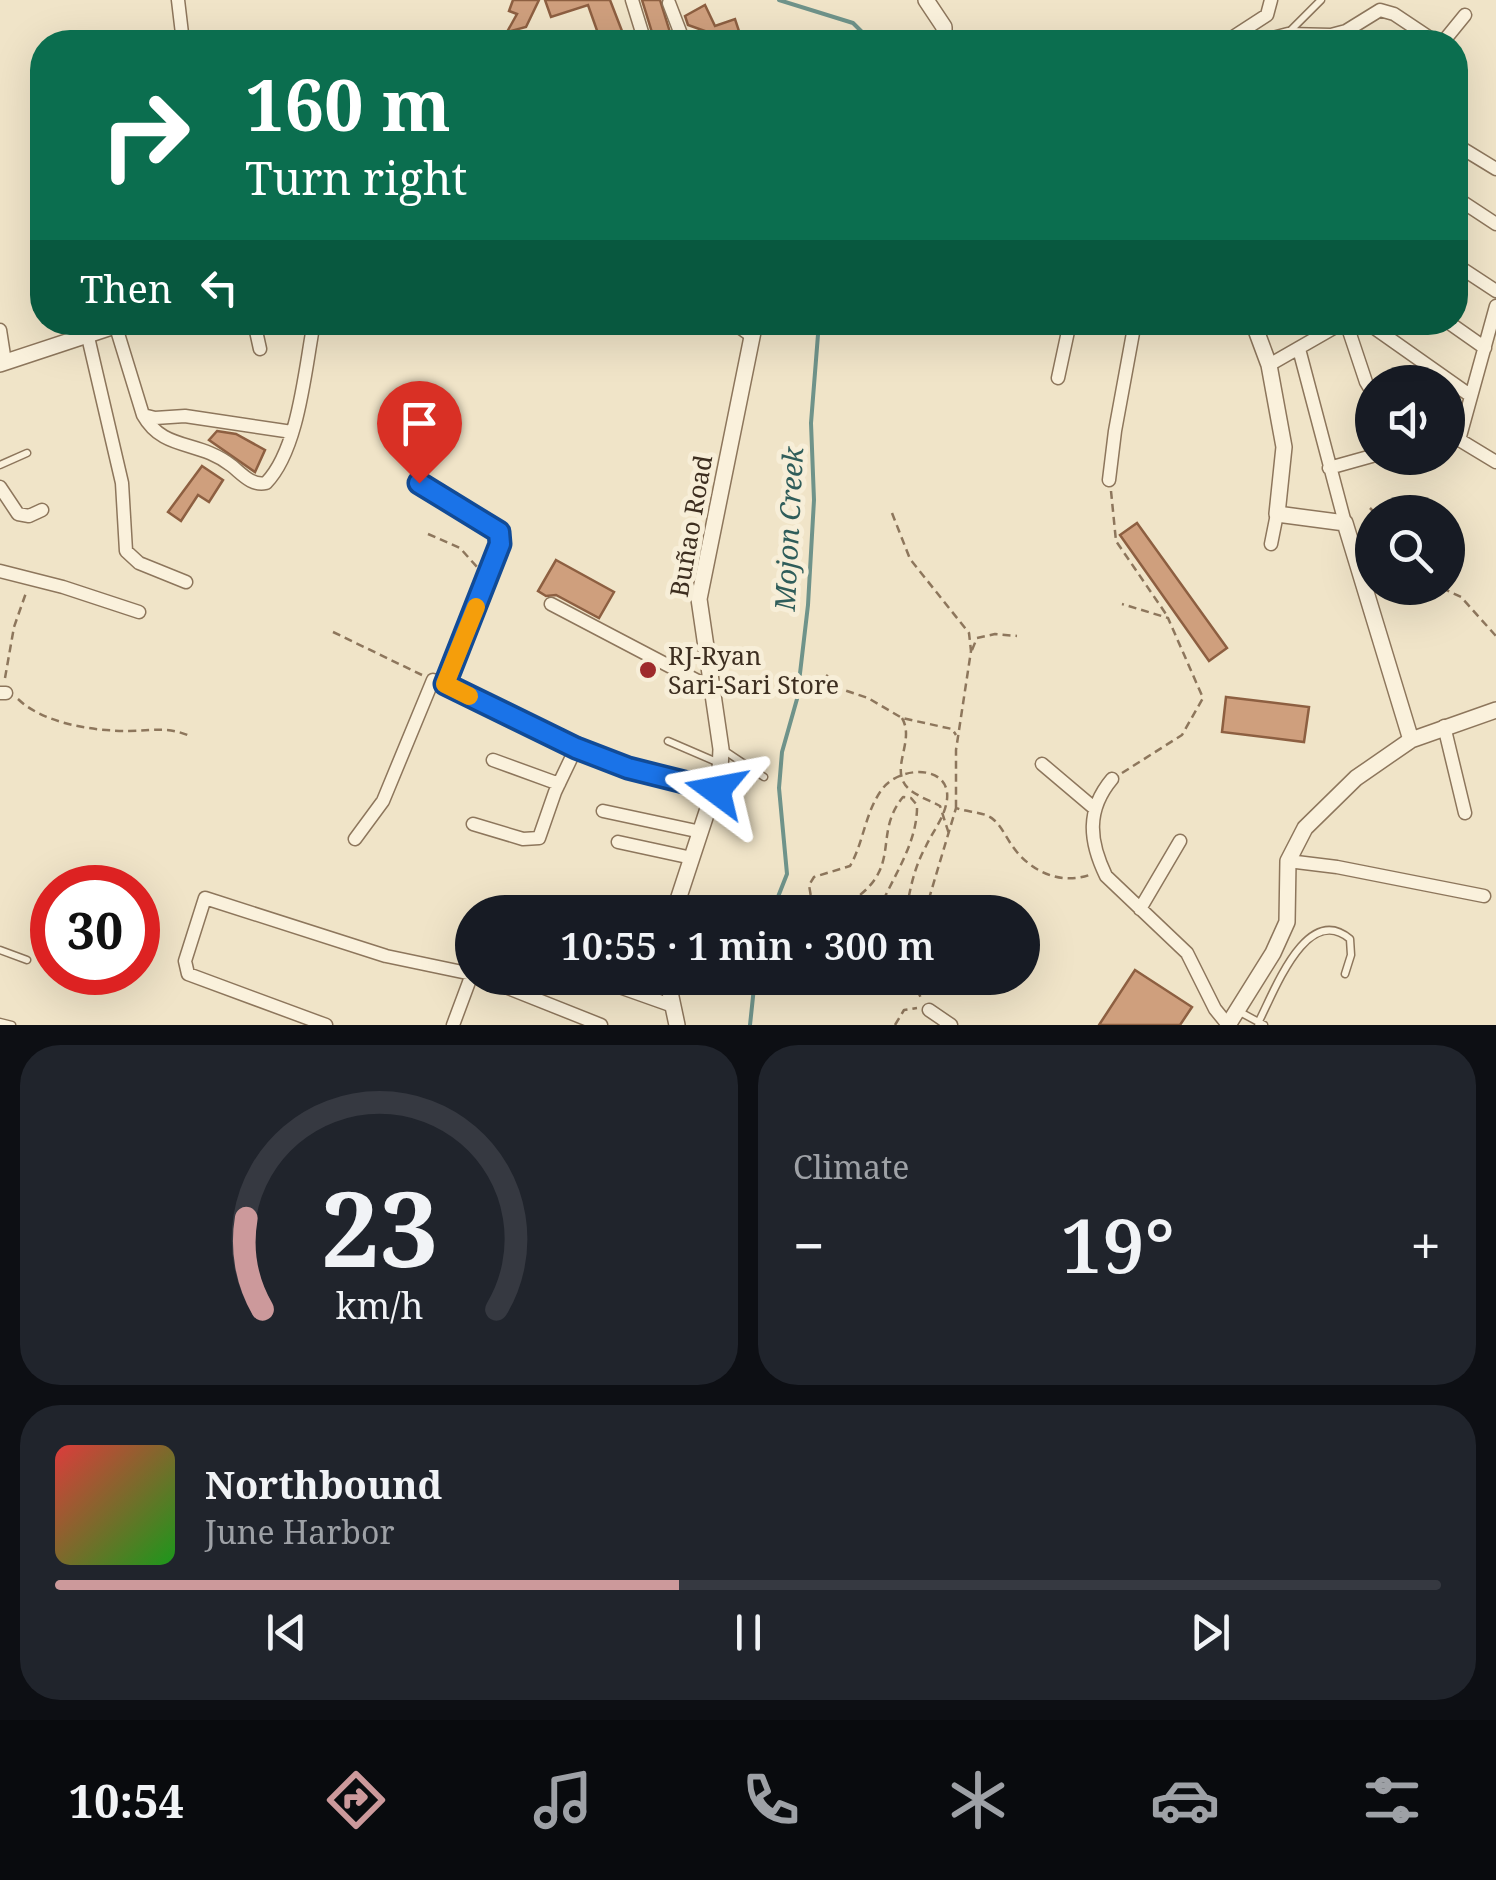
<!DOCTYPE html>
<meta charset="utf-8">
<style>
body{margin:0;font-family:"Noto Serif",serif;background:#20242c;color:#f1f3f6;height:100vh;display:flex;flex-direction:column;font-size:38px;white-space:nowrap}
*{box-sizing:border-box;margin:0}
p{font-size:32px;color:#9ea1a6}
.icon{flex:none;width:55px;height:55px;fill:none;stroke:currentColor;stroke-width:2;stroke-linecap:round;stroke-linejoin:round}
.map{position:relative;height:1025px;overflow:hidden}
.panel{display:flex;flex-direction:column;gap:20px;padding:20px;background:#0d0f14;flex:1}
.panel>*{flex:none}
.banner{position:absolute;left:30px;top:30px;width:1438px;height:305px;border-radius:40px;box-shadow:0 10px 40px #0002;background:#0b6e4f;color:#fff;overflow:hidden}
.tools{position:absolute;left:1355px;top:365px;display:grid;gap:20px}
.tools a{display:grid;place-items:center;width:110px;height:110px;border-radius:50%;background:#171b24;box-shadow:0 10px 40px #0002;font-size:50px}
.speed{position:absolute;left:30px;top:865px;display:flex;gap:20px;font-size:50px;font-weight:700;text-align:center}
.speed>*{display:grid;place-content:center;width:130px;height:130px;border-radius:50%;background:#171b24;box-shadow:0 10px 40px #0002;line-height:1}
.speed .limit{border:15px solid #d22;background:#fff;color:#111}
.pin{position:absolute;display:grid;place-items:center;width:85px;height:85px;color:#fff;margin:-102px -42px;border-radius:50% 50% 50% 0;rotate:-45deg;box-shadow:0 0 10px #0007}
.pin .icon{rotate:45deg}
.me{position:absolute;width:110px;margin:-55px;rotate:283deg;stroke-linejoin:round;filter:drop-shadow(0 0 8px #0008)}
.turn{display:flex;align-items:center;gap:35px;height:210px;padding:0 50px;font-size:45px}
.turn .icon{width:130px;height:130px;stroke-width:2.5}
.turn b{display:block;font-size:70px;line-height:85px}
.then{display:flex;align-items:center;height:95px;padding:0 50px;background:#0003;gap:20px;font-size:38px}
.big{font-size:75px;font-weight:600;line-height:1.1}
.panel .tile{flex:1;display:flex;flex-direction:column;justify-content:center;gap:15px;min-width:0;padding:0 35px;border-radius:40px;background:#20242c}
.panel .dial{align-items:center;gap:0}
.dial svg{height:260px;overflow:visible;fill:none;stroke:#363941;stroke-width:7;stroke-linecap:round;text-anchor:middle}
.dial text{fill:#f1f3f6;stroke:none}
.song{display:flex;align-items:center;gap:30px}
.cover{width:120px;height:120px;border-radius:15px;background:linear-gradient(135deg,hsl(0 70% 55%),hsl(120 70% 35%))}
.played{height:10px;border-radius:5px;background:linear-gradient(90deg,#cc999b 45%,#363941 45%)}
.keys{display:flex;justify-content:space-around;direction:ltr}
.heat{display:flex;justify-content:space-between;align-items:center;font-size:55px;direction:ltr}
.panel .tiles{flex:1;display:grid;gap:20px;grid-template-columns:1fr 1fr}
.tile:last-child{grid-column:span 2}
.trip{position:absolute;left:455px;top:895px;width:585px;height:100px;border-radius:50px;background:#171b24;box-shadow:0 10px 40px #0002;font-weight:600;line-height:100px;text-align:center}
.menu{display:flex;height:160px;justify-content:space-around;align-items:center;background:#090b0e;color:#9ea1a6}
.menu .icon{width:70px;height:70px}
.menu .active{color:#cc999b}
.menu b{font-size:45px;color:#f1f3f6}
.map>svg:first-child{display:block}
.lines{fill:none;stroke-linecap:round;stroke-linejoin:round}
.stream{stroke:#6f938a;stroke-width:4}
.building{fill:#cf9f7d;stroke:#8d5f41;stroke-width:2.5}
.service-casing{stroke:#8d765c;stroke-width:9}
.minor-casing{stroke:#8d765c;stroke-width:15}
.tertiary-casing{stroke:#8d765c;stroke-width:18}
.path{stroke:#8d765c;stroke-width:2.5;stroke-dasharray:8 5;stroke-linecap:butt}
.service{stroke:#faf1dc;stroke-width:6}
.minor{stroke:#faf1dc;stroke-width:12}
.tertiary{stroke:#faf1dc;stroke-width:15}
.route-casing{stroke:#114b97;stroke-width:25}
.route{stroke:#1a73e8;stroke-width:18}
.slow{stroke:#f59e0b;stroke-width:18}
.poi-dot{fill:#9e2a2b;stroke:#f7eed8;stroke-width:4}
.labels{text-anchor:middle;stroke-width:10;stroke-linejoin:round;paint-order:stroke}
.street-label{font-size:25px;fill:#3d2e20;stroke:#f7eed8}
.poi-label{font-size:25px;fill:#3d2e20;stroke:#f7eed8;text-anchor:start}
.water-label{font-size:28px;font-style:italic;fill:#2f5d5a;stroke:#f7eed8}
</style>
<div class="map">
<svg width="1496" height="1025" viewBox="0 0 1496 1025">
<rect width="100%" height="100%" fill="#f0e4c8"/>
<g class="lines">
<path class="stream" d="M779 0 853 23 872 42
M772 912 787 874 779 788 782 752 797 699 808 605 814 500 811 423 819 322
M750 1025 755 978"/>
</g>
<path class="building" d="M513 0H539L526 27 507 32 517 14 509 11Z
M545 0H610L622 31 600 39 588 5 551 17Z
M642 0H660L673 42H655Z
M705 5 715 26 735 19 742 40 710 42 705 31 688 25 685 16Z
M217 431 236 434 265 450 255 472 209 440Z
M202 466 223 480 209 502 198 495 181 521 168 512Z
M1137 523 1227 648 1209 661 1120 535Z
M556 560 614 592 599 618 556 595 546 596 538 591Z
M1226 697 1309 707 1304 742 1222 732Z
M1135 970 1192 1007 1180 1025H1099Z"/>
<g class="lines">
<defs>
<path id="service" d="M1288 33 1321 0
M727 322 751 339
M0 465 27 453
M668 741 719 763
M722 749 764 777
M0 950 27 960
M1238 1011 1264 1025
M0 1022 12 1025
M1258 1023C1274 993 1306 902 1350 939L1351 955 1345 974"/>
<path id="minor" d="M178 0 183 42
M632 0 645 42
M669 3 684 42
M1230 39 1267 15 1271 0
M1210 42H1257L1288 34 1331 35 1346 31 1380 10 1394 14 1436 42
M1443 42 1465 15
M1455 144 1496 169
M1455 197 1496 224
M1455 264 1496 291
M254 322 260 349
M1346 322 1366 382 1372 392
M1366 322 1471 396
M1448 322 1485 348
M116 327 143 415 155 418 185 416 292 432
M0 330 5 362
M88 337 122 483 126 551 139 563 186 582
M1299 349 1345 523
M1269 365 1344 322
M1058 378 1070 322
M143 415C164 452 198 439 232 466 243 475 252 486 266 483 299 449 305 368 314 322
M1448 433 1496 462
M1459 440 1496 306
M1329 468 1372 456
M1109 480 1115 431 1135 322
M419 483 499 532 500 544 445 684
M0 487 18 514 29 516 42 510
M1271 544 1277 514
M0 571 63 587 139 612
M551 604 713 689
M0 693H6
M1444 726 1465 813
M493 760 559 784
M1042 764 1094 808
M1112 779C1086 810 1089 841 1106 876L1187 953 1215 1009 1228 1025
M603 811 701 832
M473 824 523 839 539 838 555 792 576 748
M355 839 383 801 433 680 576 748 628 768 715 790
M618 842 692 858
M1288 861 1337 867 1484 896
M1140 909 1180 841
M483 978 601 1025
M594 978 673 1006
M929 1010 951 1025
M326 1025 188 974 185 961 205 898 386 956 472 974
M453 1025 472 974"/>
<path id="tertiary" d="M926 0 944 27V42
M1253 322 1269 365 1284 447 1277 514 1345 523 1411 740
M0 364 127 322
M674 912 720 772 721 749 699 599 755 322
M667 978 677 1025
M1228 1025 1273 953 1287 922 1288 861 1305 828 1356 778 1411 740 1496 710"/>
</defs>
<use href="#service" class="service-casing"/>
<use href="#minor" class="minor-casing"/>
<use href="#tertiary" class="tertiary-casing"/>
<path class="path" d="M1111 491 1116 541 1168 617
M1370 508 1374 512
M892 513 910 559 969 633 971 651 956 750V808
M428 534 460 548 477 567
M1442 588 1461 597 1496 636
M333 632 422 675
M972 650 977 638 995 634 1017 636
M826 675 841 689 868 698 902 718 952 729 956 735
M5 678 14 627 27 590
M18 699C44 724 94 731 129 731 152 731 167 726 190 736
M902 718C916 742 887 771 910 790 919 797 931 801 940 806L949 834
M1122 773 1182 735 1203 698 1168 618 1122 604
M878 912C892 878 918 843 917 805L911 798 903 797C870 837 908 871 840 908L811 897 809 885 814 877 850 866C864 842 865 811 883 788 902 764 956 765 946 805 943 819 932 833 926 846 914 868 910 889 906 912
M925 912 956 808C969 813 984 811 994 820 1002 827 1007 839 1013 847 1031 872 1062 886 1092 874
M911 978 921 998
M895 1025 904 1010 917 1008"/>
<use href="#service" class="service"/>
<use href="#minor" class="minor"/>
<use href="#tertiary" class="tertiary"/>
</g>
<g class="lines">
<defs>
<path id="route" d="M419 483 499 532 500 544 445 684 576 748 628 768 716 790"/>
</defs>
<use href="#route" class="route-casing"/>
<use href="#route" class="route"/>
<path class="slow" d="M469 696 445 684 476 607"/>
</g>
<circle class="poi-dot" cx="648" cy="670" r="10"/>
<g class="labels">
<g class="street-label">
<text transform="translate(691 526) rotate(-80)" y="9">Buñao Road</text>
</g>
<g class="poi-label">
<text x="668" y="665">RJ-Ryan<tspan x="668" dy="29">Sari-Sari Store</tspan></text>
</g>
<g class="water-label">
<text transform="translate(789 529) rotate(-87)" y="10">Mojon Creek</text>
</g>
</g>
</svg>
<div class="tools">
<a><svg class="icon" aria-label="sound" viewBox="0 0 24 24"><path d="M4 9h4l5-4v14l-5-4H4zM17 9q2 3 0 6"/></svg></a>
<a><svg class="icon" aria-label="search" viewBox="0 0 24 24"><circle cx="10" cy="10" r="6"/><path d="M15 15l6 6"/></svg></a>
</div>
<div class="speed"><div class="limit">30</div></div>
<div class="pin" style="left:419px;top:483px;background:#d93025"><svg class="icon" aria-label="arrive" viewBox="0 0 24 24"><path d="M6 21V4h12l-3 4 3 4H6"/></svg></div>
<svg class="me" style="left:716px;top:790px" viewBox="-20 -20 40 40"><path d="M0-17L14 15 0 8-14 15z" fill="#1a73e8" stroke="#fff" stroke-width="4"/></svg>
<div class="trip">10:55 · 1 min · 300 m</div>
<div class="banner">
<div class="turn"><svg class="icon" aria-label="right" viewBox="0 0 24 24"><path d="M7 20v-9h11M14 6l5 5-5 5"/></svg><div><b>160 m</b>Turn right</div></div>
<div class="then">Then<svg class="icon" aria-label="left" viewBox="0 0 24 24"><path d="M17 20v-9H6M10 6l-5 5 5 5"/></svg></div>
</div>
</div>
<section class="panel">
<div class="tiles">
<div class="tile dial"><svg viewBox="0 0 100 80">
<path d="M14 69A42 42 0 1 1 86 69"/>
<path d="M14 69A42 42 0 0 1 9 41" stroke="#cc999b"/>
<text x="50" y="56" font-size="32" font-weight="700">23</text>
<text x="50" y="72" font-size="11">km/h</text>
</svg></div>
<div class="tile"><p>Climate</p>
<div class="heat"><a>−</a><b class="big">19°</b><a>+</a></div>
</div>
<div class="tile">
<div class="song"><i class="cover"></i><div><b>Northbound</b><p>June Harbor</p></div></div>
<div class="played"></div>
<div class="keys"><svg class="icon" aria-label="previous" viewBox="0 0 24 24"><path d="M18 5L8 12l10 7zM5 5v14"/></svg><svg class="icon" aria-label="pause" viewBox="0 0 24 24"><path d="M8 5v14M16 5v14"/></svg><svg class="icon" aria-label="next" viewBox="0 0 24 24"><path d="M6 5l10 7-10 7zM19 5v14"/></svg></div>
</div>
</div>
</section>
<nav class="menu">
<b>10:54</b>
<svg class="icon active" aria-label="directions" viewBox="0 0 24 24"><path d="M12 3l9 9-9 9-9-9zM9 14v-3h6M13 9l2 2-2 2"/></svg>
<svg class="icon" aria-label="music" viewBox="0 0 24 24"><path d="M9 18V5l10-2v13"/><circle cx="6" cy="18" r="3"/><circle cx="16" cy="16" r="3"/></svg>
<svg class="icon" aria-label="phone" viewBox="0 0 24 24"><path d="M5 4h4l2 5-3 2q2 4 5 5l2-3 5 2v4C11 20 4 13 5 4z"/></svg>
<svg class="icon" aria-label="climate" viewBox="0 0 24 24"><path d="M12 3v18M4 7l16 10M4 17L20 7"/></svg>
<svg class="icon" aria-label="car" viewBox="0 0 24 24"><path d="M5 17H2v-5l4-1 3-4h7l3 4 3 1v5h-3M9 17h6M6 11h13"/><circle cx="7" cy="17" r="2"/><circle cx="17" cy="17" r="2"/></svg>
<svg class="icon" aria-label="filters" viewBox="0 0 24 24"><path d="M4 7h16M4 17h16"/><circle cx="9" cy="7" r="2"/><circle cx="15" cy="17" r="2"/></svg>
</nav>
